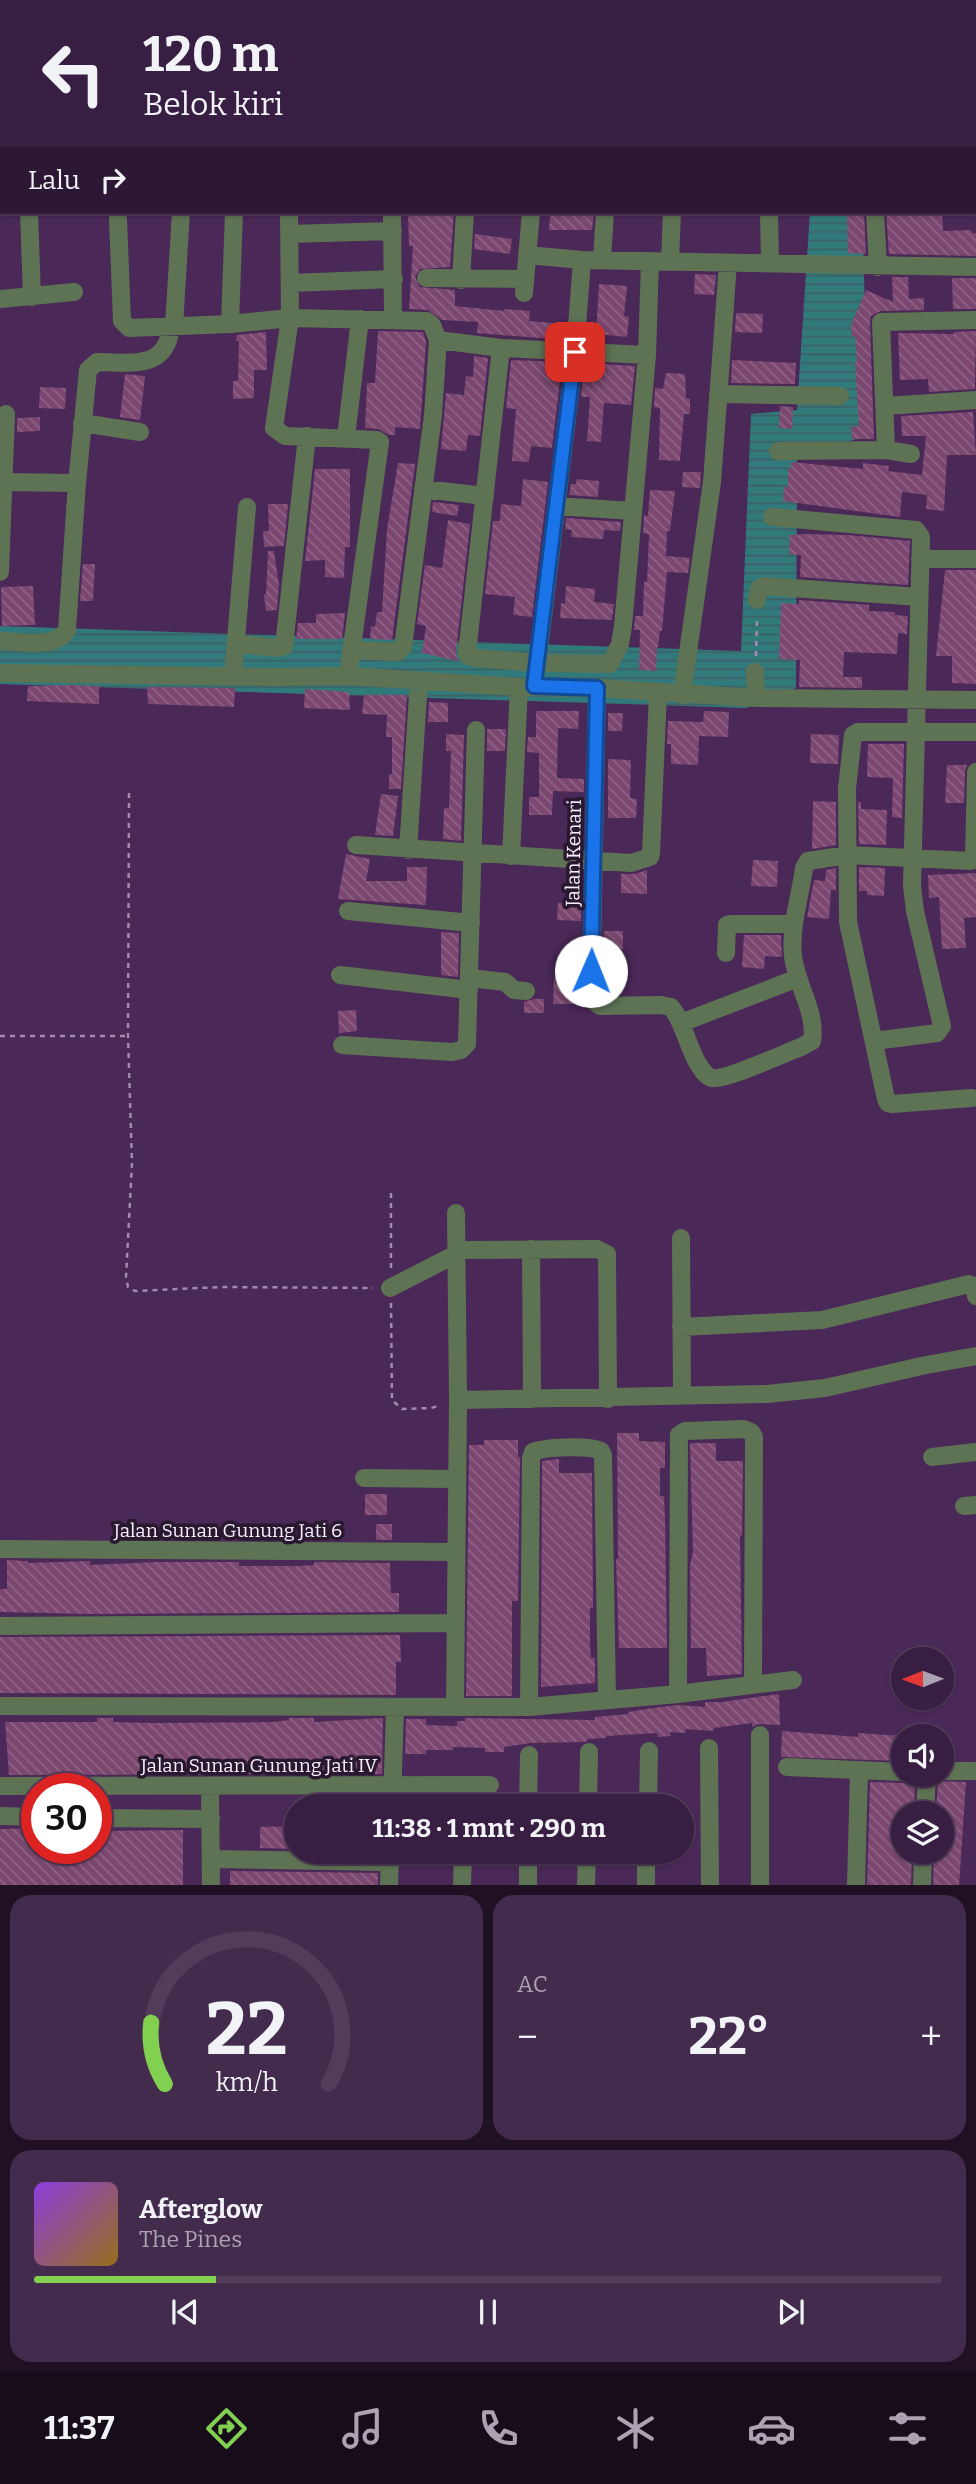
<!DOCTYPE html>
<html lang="id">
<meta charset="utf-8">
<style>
body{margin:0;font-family:Bitter,serif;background:#432b4d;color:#f1f3f6;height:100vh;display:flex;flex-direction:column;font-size:26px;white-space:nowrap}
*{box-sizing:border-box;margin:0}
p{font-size:23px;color:#aba2b2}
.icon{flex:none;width:38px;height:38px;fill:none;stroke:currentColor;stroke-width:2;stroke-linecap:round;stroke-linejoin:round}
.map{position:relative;height:1885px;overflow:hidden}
.panel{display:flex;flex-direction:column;gap:10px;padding:10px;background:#1f1024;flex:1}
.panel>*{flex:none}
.banner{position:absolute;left:0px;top:0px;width:976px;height:214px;box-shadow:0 2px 5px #0004,0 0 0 2px #523c5b;background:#381e42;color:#f1f3f6;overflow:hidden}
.needle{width:46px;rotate:269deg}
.controls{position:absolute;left:891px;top:1647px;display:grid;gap:14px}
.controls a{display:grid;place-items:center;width:63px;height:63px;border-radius:50%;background:#381e42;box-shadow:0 2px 5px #0004,0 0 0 2px #523c5b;font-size:35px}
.speed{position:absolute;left:21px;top:1773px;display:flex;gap:14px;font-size:35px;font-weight:700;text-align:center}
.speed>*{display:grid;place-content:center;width:91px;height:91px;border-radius:50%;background:#381e42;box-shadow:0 2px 5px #0004,0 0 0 2px #523c5b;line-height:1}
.speed .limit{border:10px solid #d22;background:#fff;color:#111}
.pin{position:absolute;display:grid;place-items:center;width:60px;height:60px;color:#fff;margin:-30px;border-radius:14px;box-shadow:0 4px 10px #0006}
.me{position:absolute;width:77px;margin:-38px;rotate:1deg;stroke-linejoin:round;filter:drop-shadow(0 0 5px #0008)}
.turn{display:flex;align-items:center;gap:24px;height:147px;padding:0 28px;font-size:32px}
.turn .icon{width:91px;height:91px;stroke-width:2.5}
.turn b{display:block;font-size:49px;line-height:60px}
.then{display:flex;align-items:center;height:66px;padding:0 28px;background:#0003;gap:14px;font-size:26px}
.big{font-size:52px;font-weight:700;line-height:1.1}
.panel .tile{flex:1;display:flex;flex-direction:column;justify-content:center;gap:10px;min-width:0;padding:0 24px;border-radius:21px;background:#432b4d}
.panel .dial{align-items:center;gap:0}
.dial svg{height:182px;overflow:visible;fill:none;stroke:#523c5b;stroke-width:7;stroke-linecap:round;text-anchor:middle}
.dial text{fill:#f1f3f6;stroke:none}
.song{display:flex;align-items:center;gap:21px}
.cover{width:84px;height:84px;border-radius:10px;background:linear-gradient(135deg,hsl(270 70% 55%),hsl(40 70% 35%))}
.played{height:7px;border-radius:4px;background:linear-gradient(90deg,#81d050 20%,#523c5b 20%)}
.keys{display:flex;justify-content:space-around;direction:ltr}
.heat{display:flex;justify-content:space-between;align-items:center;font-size:38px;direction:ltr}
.panel .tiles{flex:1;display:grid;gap:10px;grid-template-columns:1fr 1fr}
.tile:last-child{grid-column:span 2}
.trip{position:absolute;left:284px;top:1794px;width:410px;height:70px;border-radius:35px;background:#381e42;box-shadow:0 2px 5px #0004,0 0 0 2px #523c5b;font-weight:700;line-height:70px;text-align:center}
.menu{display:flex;height:112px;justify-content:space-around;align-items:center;background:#160c1a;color:#aba2b2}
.menu .icon{width:49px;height:49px}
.menu .active{color:#81d050}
.menu b{font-size:32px;color:#f1f3f6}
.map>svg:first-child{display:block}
.water{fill:url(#water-rules)}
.building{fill:url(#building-back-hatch)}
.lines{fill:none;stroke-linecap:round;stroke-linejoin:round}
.path{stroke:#a28bac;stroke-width:2.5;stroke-dasharray:5 5;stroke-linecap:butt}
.minor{stroke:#5e7354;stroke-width:18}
.route-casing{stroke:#114b97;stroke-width:18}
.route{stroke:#1a73e8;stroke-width:12}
.labels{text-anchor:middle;stroke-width:7;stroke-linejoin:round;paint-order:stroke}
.street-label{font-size:19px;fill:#f8ecfe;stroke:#28192e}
</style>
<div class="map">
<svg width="976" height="1886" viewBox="0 0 976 1886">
<defs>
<pattern id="water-rules" width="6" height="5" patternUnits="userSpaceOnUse" patternTransform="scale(1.75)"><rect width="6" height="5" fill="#317a7b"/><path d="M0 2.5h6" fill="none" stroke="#3e6064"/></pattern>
<pattern id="building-back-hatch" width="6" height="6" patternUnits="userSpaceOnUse" patternTransform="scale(1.75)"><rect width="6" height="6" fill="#7b4770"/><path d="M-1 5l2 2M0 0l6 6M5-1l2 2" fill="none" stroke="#8e6285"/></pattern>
</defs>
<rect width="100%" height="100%" fill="#4a2858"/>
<path class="water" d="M810 212H862L869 435 797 458 796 688 746 708 0 684V626L741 651 751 414 797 410Z"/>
<path class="building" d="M408 212H454L450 267 420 269 415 277 420 287 455 290V306L504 311V309L530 311 529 321 553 323 552 339 477 333 478 322 442 320 428 310 409 309 413 246H409Z
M582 212H594L592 230H549L550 216H582Z
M847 212H864L866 254 848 253Z
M886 212H942L943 231 971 230 972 233H976V256L889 254Z
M475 234 512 239 510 254 474 249Z
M695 274 716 275 714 295 694 294Z
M892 277H908L909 299 924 298V310L881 311 871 316 870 322 874 439H852L851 427 859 426 855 362 857 361 855 336H852L851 325 866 290 893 302Z
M952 278H976V309H953Z
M599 284 627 286 624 316 629 317 627 337 596 334Z
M736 313 763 314 762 333 735 332Z
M378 331 423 332 426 342 420 429 395 427V435H389L378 429 365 428 367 383H375Z
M976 331 975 389 929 392 928 379 900 380 898 333 954 334V332Z
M266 332 267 370H254V398L233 399V381H238L239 341H236L237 335Z
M474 356 488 358 480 436 468 435 466 451 441 449 446 393 464 395 466 376 473 377Z
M511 360 562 362 552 448 531 446 529 462 512 461 516 409 506 408Z
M732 360 796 363 795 384 731 383Z
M585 363 635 366 631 405 604 403 601 442 587 441 590 397H581Z
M666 373 685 374 686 398 690 399V414H684L680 461 659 460 660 408 654 407 655 388 663 389Z
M125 374 145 376 140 420 120 417Z
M40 387 66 388 65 409 39 408Z
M780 406 793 407 792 429 779 428Z
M973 412 976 455H947L944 511 926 509 927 495 902 492 900 517 783 501 784 487H788V469H791V462L863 469V463L889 466 888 471 922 475 926 436H902L901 416Z
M40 417V431L17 432V418Z
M398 463 415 464 392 640 370 639 371 626 375 627 377 612H382L387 529Z
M315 469H350V547H345L344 578 325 577V560L305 561Z
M683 472H701L700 488 682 487Z
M523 479 548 482 532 617 513 615 515 597 485 594 493 521H500L501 504 521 506Z
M577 479 599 481 598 497 569 495 571 484H576Z
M650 490 675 491 670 531H667L666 556 690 558 688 573 667 572 662 631H660L658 647H657L656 671 639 670 640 630H634L635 616H643L644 582H647L649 534 643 533 644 515 648 516Z
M433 502 459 505 457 516 432 512Z
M268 504H288L284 546 264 547 263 531H269Z
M566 518 621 522 620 531 604 530 603 539 571 537 572 530 565 529Z
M448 520 470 524 456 652 458 661 422 653 426 626 417 624 425 565 442 568Z
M805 534 848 535 910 541 908 585 800 577 801 555 789 554 790 535Z
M268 551H274L279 585 277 610 266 611 264 595 266 594Z
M83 564H95L93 601H80Z
M945 570H976V684L952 683V656H936Z
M33 586 35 625 2 626 1 587Z
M566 586 595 589 594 602 614 604 612 620 560 618 561 603 565 604Z
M799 600 869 605V611L895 612V615L908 616 907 634 898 633 897 654 844 652 843 677H862V688L799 687 800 660 779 659 781 603 799 604Z
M345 613 342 639H296L298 623H316V614Z
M74 685 99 686V704L27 701 28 686Z
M147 687 235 688 234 707 148 704Z
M305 689 349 692 350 710 304 708Z
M364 695H407L401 789H389V774H392V737H386L387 715 362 714Z
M429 702 448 703V722H428Z
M536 711H579L578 729 558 728 557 778 584 779V792L553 791 552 815H529V797H539V753L527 752 528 737H536Z
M704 711 729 712 728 737 699 736 698 765 671 764V744H667L668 721 703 722Z
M608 713H623L622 731H608Z
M487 729H506L505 751H487Z
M446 734 464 735 461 841 443 839 444 808H449L451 751H446Z
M811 734 839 735 838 764 810 763Z
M868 744H904L902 818 892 817 893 778 867 777Z
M608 759 631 760 630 798 637 799 636 818H608Z
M947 765H967L965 772 964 803H945Z
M381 794 398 796 393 836 375 835Z
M813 801 836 802V845L812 849Z
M858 802H861V809L887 810 886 845 859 844Z
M346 854 370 859 366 881H407V867H427L426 905 338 899Z
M753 860 778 861 777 887 751 886Z
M859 867 885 868 884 896 867 895V891H859Z
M836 868V890H831L829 919 807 917 814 880 825 881 826 870Z
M647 870V894L621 893V874H634Z
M976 873V917L964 918 966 948 942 949 939 897 929 898 928 875Z
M558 903H581V921L557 920Z
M604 931H623V949H603Z
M441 932 459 933 458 977 441 975Z
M744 935H781L782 957 765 956 764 969 742 967Z
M554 978H580L581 1004H553Z
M534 999H544V1013H524V1002Z
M356 1010 357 1031 339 1033 338 1011Z
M617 1433H639V1441L665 1442V1468H660V1496H664L665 1517 667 1648H619L616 1559H618Z
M484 1440H518V1457H520L518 1601H512V1696H466L469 1445H484Z
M690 1443H716V1461H743L742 1536H740L742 1674 707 1676 706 1648H691L690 1565 693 1552Z
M559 1459V1473H592L593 1608H590V1644L591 1658H595V1683L541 1687 542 1461Z
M365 1494H387V1515H365Z
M376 1524H392V1540H376Z
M7 1560 28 1561V1563L90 1561V1565L157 1562H239V1566H300L314 1565V1562L390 1563 391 1593H399V1612L88 1614 0 1612V1589H7Z
M400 1635 401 1662H396V1695L0 1693V1637Z
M779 1694 780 1725 759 1724 752 1727V1723L714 1728 713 1731 686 1729 685 1733 670 1732 671 1736 658 1737 657 1733 606 1736V1738L589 1739 585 1742 530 1743 504 1747V1752H485V1748L453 1747V1750H426V1754H405L406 1719H426V1725L457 1726V1721H465V1718L595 1720V1717L628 1714V1712L652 1708 679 1705 705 1707V1702H722Z
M97 1718H113V1722L152 1723 272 1722 289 1720V1718H314V1722L383 1718 382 1774 9 1775 5 1722H97Z
M782 1731 858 1737V1733L903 1736V1761L781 1757Z
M909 1781H915L914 1813H903V1853L912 1854 911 1886H867L870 1782 903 1783Z
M938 1781 966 1782 959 1886H933L934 1852 942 1853V1813H936Z
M308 1797H381V1806H308Z
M296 1826V1849L260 1848V1827Z
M37 1828V1848H96V1831L183 1830V1886H0V1829Z
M230 1871 378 1873V1886H230Z"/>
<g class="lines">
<path class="path" d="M756 656 757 618
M129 793 128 1036 132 1163 126 1277 128 1287 135 1291 221 1287 373 1288
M0 1036H128
M391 1268V1193
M391 1303 392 1400 402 1409 431 1408 441 1405"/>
<path class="minor" d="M96 0 97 2
M912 0 914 2
M26 2 27 0
M299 2V0
M361 2V0
M474 2 475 0
M540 2V0
M614 2V0
M800 2V0
M868 2V0
M975 58 976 59
M29 212 32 297
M289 212 290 318 274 428 285 436 377 440 380 442 348 676
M392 212 393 320
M769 212 770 263
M875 212 878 267
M118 219 122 321 129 328 230 324 290 318 427 321 432 325 438 340 501 348 647 355
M290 234 393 231
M527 255 582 260 976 267
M602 259 605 212
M670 262 672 212
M426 278 525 279
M461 280 465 212
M290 283 394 279
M524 293 531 212
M0 299 74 292
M230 324 234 212
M174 326 181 212
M501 348 467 653 468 656 476 658 537 663 610 664 620 644 623 626 647 355 650 261
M718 394 840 396
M885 406 976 400
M82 423 140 432
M346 437 360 319
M886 450 881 322 976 320
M778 451 886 450 911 454
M0 482 77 483
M423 489 485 496
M556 506 633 511
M772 517 916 530 921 537 912 886 915 911 942 1026 937 1033 874 1041
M920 559H976
M0 572 6 414
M757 600 759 589 764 586 919 597
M0 641C20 641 55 650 67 630L77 483 88 370 97 362C131 362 166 371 171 327
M236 644 278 648 284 646 307 436
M351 650 398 652 403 647 433 415 438 340
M755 672 756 698
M0 673 276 677 348 676 519 687 597 688 756 698 976 700
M536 674 575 353 582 260
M233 676 247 507
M597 688 591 999 600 1006 661 1005 671 1007C684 1023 687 1044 697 1062 700 1067 705 1076 712 1078 724 1081 785 1053 801 1047L812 1041C817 1012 796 985 793 956 790 926 800 898 804 868L808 861 847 855 971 861 974 858 976 772
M682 695 712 482 728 263
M356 845 631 863 650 857 651 853 658 693
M408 850 419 680
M511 856 519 687
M348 911 471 923
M726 953 727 925 731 924H794
M340 975 469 990
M470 978 505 982 514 990 526 991
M681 1023 798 978
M342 1045 452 1052 461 1050 467 1044 476 730
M972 1098 892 1104 888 1103 886 1099 848 922 847 788 853 735 858 732H976
M681 1238 682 1396
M531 1249 532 1399
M390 1288 464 1250 597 1249 607 1254 608 1399
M681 1327 822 1320 969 1284 974 1286 976 1296
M458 1400 767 1394 825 1388 926 1365 976 1356
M932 1457 976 1452
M364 1478 456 1479
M964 1506 976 1505
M0 1549 456 1552
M0 1626 456 1623
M678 1694 679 1435 685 1431 744 1429 751 1432 754 1437 753 1684
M0 1706 529 1707 678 1694 793 1680
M455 1707 458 1400 456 1213
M529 1707 531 1458 533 1452C544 1447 590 1445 601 1451L603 1455 607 1700
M760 1735V1886
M709 1748 710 1886
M787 1767 903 1772
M942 1771H974
M0 1786 490 1785
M210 1787 211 1886
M392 1806 395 1708
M528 1806 529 1755
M588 1806 589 1752
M648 1806 649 1751
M925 1813 927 1774
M0 1816 37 1817
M96 1818 211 1819
M211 1859 390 1862
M389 1886 390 1852
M462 1886 463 1852
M528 1886V1852
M586 1886 587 1852
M646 1886V1852
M856 1886 859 1772
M922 1886 923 1852"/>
</g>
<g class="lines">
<defs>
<path id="route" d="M575 352 534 686 597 688 591 971"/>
</defs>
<use href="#route" class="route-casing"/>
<use href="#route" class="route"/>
</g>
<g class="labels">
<g class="street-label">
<text transform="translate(573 853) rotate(-89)" y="7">Jalan Kenari</text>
<text x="228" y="1537">Jalan Sunan Gunung Jati 6</text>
<text x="259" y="1772">Jalan Sunan Gunung Jati IV</text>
</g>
</g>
</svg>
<div class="controls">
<a><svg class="needle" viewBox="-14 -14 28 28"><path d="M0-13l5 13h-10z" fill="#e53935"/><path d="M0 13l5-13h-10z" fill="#aba2b2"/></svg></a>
<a><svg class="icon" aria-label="sound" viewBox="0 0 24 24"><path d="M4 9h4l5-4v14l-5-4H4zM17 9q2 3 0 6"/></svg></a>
<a><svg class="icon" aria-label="layers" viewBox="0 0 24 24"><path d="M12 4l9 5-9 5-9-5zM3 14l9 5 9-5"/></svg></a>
</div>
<div class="speed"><div class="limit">30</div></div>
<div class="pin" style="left:575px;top:352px;background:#d93025"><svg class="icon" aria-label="arrive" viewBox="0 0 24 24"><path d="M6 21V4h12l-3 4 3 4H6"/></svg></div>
<svg class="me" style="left:591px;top:971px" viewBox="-20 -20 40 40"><circle r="19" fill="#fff"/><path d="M0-13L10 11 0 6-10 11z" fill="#1a73e8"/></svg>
<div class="trip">11:38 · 1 mnt · 290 m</div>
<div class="banner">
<div class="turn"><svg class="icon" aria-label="left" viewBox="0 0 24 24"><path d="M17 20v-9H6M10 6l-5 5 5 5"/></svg><div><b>120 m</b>Belok kiri</div></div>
<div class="then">Lalu<svg class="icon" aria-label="right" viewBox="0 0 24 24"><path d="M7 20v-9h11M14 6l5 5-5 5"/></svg></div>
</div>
</div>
<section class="panel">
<div class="tiles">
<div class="tile dial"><svg viewBox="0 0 100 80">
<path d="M14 69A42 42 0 1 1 86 69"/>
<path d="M14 69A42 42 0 0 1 8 42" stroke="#81d050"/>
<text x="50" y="56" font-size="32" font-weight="700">22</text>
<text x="50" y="72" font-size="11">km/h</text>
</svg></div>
<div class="tile"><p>AC</p>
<div class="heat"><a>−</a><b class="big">22°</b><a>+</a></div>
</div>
<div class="tile">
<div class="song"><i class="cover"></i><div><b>Afterglow</b><p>The Pines</p></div></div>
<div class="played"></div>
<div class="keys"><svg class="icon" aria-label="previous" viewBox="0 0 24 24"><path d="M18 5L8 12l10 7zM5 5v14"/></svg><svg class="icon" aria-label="pause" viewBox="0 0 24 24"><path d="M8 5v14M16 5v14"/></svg><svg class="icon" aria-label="next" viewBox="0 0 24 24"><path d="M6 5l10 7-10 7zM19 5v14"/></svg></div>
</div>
</div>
</section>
<nav class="menu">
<b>11:37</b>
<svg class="icon active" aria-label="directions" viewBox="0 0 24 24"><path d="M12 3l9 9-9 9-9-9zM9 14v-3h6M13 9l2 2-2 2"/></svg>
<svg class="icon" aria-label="music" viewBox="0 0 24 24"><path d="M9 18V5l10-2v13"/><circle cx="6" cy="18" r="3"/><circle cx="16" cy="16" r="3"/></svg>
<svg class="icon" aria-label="phone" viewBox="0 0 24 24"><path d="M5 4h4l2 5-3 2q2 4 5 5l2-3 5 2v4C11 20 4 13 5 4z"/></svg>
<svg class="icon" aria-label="climate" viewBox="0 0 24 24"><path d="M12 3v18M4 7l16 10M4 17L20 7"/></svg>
<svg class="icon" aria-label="car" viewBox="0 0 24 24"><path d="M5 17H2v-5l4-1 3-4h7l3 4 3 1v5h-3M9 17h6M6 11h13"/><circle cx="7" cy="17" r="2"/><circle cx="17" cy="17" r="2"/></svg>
<svg class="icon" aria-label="filters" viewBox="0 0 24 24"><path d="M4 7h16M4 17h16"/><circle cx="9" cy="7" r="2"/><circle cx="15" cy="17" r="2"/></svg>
</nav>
